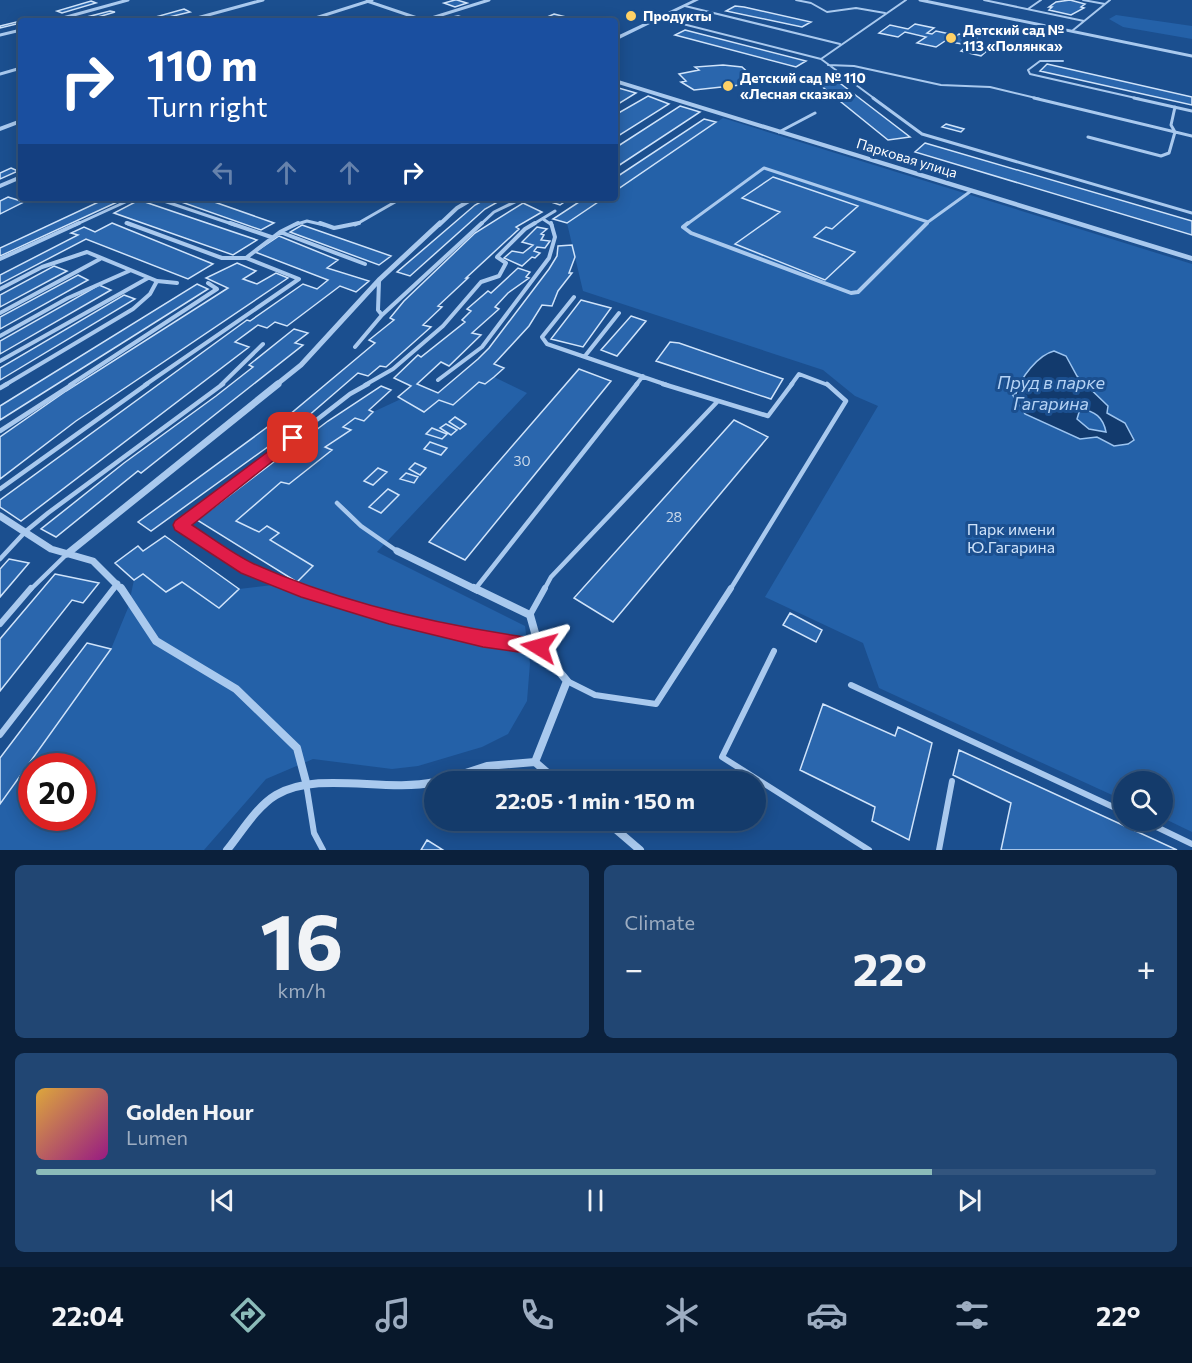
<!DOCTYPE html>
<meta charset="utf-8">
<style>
body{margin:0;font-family:Commissioner,sans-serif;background:#214673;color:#f1f3f6;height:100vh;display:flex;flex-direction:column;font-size:22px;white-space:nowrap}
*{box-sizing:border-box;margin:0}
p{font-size:20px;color:#9dadc1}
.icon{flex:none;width:33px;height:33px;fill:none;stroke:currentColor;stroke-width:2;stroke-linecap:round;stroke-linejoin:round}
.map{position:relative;height:850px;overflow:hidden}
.sheet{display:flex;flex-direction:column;gap:15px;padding:15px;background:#0b203b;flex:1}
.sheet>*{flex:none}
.hud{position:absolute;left:18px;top:18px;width:600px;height:183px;border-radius:6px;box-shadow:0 3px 15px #0003,0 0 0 2px #33557e;background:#1a4fa0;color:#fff;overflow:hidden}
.tools{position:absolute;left:1113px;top:771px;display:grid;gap:12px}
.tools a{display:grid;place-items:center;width:60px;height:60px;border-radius:50%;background:#143b6b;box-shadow:0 3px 15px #0003,0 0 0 2px #33557e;font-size:30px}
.speed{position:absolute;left:18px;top:753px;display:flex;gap:12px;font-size:30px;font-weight:700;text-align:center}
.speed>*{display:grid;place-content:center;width:78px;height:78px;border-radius:50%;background:#143b6b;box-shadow:0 3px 15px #0003,0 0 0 2px #33557e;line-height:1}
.speed .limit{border:9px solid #d22;background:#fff;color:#111}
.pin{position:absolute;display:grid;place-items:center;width:51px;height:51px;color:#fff;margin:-26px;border-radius:12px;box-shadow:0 3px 9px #0006}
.me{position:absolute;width:66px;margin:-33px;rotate:278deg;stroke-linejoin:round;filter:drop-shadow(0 0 4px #0008)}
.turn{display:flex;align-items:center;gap:21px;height:126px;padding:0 30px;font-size:27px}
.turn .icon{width:78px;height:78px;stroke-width:2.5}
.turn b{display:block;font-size:42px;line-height:51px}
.lanes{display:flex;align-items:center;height:57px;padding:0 30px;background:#0003;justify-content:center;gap:30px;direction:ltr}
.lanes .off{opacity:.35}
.big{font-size:45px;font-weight:700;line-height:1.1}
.sheet .widget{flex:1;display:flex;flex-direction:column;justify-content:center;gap:9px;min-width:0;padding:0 21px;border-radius:9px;background:#214673}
.sheet .dial{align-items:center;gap:0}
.dial b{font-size:78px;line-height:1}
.song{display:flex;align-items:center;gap:18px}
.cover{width:72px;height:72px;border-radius:9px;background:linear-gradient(135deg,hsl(40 70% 55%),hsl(310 70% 35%))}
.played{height:6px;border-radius:3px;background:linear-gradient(90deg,#8bbbb9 80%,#33557e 80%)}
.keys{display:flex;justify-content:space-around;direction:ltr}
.heat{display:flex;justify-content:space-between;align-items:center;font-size:33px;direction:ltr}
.sheet .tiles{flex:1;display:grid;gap:15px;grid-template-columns:1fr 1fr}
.widget:last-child{grid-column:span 2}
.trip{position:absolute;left:424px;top:771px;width:342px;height:60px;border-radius:30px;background:#143b6b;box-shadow:0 3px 15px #0003,0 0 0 2px #33557e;font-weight:700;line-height:60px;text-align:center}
.tabs{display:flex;height:96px;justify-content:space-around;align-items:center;background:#08182b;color:#9dadc1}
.tabs .icon{width:42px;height:42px}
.tabs .active{color:#8bbbb9}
.tabs b{font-size:27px;color:#f1f3f6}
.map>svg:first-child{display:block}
.green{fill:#2461a8;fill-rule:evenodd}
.water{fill:#123a6d;stroke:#9cc4f0;stroke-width:1.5;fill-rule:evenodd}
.building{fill:#2a66ad;stroke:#cfe3fa;stroke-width:1.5}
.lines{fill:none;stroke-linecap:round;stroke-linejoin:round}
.service-far4{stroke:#a9c9ee;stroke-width:2}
.service-far3{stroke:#a9c9ee;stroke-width:3}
.service-far2{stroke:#a9c9ee;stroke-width:4}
.service-far1{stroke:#a9c9ee;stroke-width:4.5}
.service{stroke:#a9c9ee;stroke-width:6}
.minor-far4{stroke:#a9c9ee;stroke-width:3}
.minor-far3{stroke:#a9c9ee;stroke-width:4}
.minor-far2{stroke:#a9c9ee;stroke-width:5}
.minor-far1{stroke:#a9c9ee;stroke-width:7}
.minor{stroke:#a9c9ee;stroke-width:8}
.tertiary{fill:#a9c9ee;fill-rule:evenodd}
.route{fill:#e11d48;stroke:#92132f;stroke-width:1.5}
.poi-dot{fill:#ffd166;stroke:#1b4f8f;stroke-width:2}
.labels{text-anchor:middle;stroke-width:6;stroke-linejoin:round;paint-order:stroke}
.far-poi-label{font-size:14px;font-weight:bold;fill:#fff;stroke:#1b4f8f;text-anchor:start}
.far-street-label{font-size:14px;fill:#fff;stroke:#1b4f8f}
.number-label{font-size:14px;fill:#cad9ea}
.park-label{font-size:16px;fill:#cfe3fa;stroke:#1b4f8f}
.water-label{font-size:18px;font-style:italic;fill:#b5d3f5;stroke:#1b4f8f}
</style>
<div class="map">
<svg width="1192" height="850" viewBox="0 0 1192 850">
<rect width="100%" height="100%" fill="#1b4f8f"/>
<path class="green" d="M1116 15 1192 26V39L1123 27 1109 19Z
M723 118 1192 264V832L1163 818 1162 782H1124L1123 800 879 688 863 643 765 597 878 406 855 396 823 370 583 291 567 223 604 198H615V191Z
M494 377 527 393 377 552 525 626 530 663 527 701 508 734 482 747 418 766 392 769 313 759 266 779 204 850H0V804L111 649 128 608 134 580 143 574 166 592 182 582 239 589 297 582 312 567 270 540 278 533 267 526 259 532 236 521 281 482 289 484 331 451 325 447 350 430 343 427 355 418 364 421 373 412 401 399 424 412 439 400 453 405 479 382 485 384ZM32 766H82V818H32Z"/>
<path class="water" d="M1054 351 1066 356 1077 376 1108 406 1107 413 1125 423 1134 440 1128 444 1114 446 1097 437 1080 439 1025 414 1012 394H1016C1020 378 1038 355 1054 351ZM1080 409C1095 411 1103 417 1106 432L1089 429 1077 419Z"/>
<path class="building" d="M455 0H457L467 3 455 7 444 3Z
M1070 0 1085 4 1081 7 1084 8 1071 15 1049 10 1052 7H1049L1056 2Z
M91 1 96 3 62 13 57 11Z
M735 6 744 7 811 22 802 27 726 11Z
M184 9 190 12 165 18 159 16Z
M110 11 115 12 88 20 83 18Z
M554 14 574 19 572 20 576 21H538Z
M458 16 469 19 446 20 450 19 447 18Z
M37 17 41 18 0 28V26Z
M915 24 934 28 927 33 932 34 936 31 950 34 946 38 953 39 959 34 979 38 972 43 992 47 998 42 1016 45 1008 52 989 49 981 56 961 51 968 45 945 41 936 47 917 43 926 37 905 32 898 37 879 33 890 25 908 29Z
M685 30 806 61 796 67 675 35Z
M1047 64 1192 97V105L1040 71Z
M723 65 742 67 751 75 747 76 750 78 759 83 694 90 681 82 686 81 679 74 699 70 695 67Z
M828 74 910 137 888 140 809 76Z
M615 87 636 93 615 106Z
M648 96 669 104 615 138V115Z
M680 106 700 112 615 168V148Z
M704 119 716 122 615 191V178Z
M946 124 964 129 961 132 942 127Z
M925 143 1192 221V235L915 152Z
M11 168 18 171 0 179V173Z
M773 177 858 206 832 229 826 227 814 237 855 252 825 280 735 244 780 212 742 198Z
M8 197 24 202 0 214V201Z
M107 198H126L0 256V248Z
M170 198H203L274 223 261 230Z
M488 198H513L506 202 501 200 485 209 410 276 397 272 475 205Z
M539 198H570L560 205Z
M585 198H604L567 223 553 219Z
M139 200 257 240 233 255 114 213Z
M523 203 542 212 516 227 519 229 466 278H468L438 306 442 307 423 325 431 327 386 367 380 366 368 376 358 373 278 442 276 441 151 531 138 522 273 423 277 425 375 343 369 340 394 320 390 318 404 301 475 233Z
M112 223 213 264 188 279 86 239 0 284V275L78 235 71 233 84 227 95 232Z
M302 225 391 256 379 265 290 232Z
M537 227 547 229 541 234 544 235 541 240 550 241 545 248 537 247 534 251 540 253 535 258 532 257 522 266 504 258 512 251 523 253 533 245 522 242Z
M279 236 338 260 327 268 369 281 356 292 340 286 287 326 275 322 267 328 258 325 235 342 249 347 21 521 0 507V500L247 320 250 321 303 284 317 289 328 280 255 252Z
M572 245 575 257 569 273H572L558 291 552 306 542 305 529 326 494 364 504 368 494 377 485 384 479 382 453 405 439 400 424 412 398 397 411 386 394 378 418 355 421 357 465 322 462 320 471 311 467 309 488 291 491 293 518 268 530 272 526 277 529 278 508 293 495 307 499 309 472 333 481 335 449 366 441 362 417 384 438 393 478 359 489 348 549 269 557 256 558 246Z
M237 263 256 271 243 279 257 284 276 273 288 278 76 421 0 479V437L66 391 228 288 206 278Z
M54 266 67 271 0 307V295Z
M78 275 88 280 0 329V317Z
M197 284 208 289 0 420V406Z
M99 285 111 290 0 354V341Z
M124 295 135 299 0 380V368Z
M581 300 611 308 583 347 551 339Z
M631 316 646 321 617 356 601 350Z
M294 329 308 333 295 343 303 345 141 473 138 471 56 537 41 529 124 463 216 396 253 367 249 365Z
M670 342 679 343 783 379 771 399 656 361Z
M579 369 611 381 465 560 429 542Z
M381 386 391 390 369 410 373 412 364 421 355 418 343 427 351 430 325 447 332 450 289 484 281 482 236 521 259 532 267 526 279 533 270 540 313 566 297 582 197 520 328 421Z
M455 417 466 424 460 429 449 422Z
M734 420 768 437 613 622 574 598Z
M446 424 457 430 451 435 440 428Z
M432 428 447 434 442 439 426 434Z
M430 442 447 448 441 455 424 449Z
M415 463 426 468 420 475 409 469Z
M378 468 387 472 373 485 364 481Z
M406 473 418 477 414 483 400 479Z
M388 489 399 495 381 513 369 507Z
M165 536 239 589 219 608 182 582 166 592 143 574 134 580 115 563 138 546 143 551Z
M9 559 29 563 0 597V569Z
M55 574 99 583 83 603 72 600 0 691V639Z
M790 613 822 630 816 642 783 625Z
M87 643 111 649 0 804V758Z
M823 704 895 736 898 727 932 743 909 840 872 821 875 807 800 770Z
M959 750 1177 850H1001L1011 803 953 775Z
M427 840 443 850H421Z"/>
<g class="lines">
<path class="service-far4" d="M796 0 811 3 827 12 856 8 885 13
M984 0 1084 21
M1083 0 1105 4
M685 6 840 44
M1028 9 1041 0
M659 18 821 59
M1072 31 1110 0
M1063 61H1040L1028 70 1030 74 1140 99
M828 65 854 66 941 85 990 87 1040 99
M875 99 821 59 906 0"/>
<path class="service-far3" d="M873 98 922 134 1192 213
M1034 98 1192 136
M1134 98 1192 111
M779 132 815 113
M1088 137 1161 156 1169 153 1175 132 1171 125 1175 107
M155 198 235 225
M543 219 552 225
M928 222 971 191
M126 223 131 225
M75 225 134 198
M294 225 307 221 324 225
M355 225 402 198
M480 225 494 212 523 198
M532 225 555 211
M686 225 764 168 928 222
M925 225 928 222"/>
<path class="service-far2" d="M127 223 222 258H246L299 279 145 385
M230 223 271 237
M298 223 280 232 365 264
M320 223 334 228 359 223
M688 223 683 227 691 233 851 293 858 292 927 223
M246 258 280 232
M0 259 79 223
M157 281 177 283
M379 281 378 310 382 315
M0 289 42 267 87 252 157 281 150 294 133 309 5 385
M574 297 542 337 547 344 667 385
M0 313 100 259
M0 336 68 298 129 271
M355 347 382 315 482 223
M585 356 619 313
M0 361 148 278
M438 380 482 347 549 258 555 237 551 223
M70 385 217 289 208 283
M221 385 263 344
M365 385 393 369 443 326 481 282 499 276 506 263 497 257 525 229 535 223
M636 385 643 376
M791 385 799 374 828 385"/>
<path class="service-far1" d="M663 384 768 416 792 384
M0 388 7 384
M0 431 73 384
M0 489 147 384
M337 503 361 526 397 551
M0 559 26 531 48 513 223 384
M476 588 637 384
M30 590 67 554
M113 590 118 583
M300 590 246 568 180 526 350 394 368 384
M544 590 551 577 717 402
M730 590 846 401 827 384"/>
<path class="service" d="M296 588C373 619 458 635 539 647
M530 615 545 588
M0 624 31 588
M774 651 722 757 869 850
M567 681 595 695 656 704 731 588
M851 685 1124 812
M0 735 114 588
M306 783 314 833 323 850
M1142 820 1192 844
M939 850 952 781"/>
<path class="minor-far4" d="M920 0 1192 56
M367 1 426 21
M52 21 128 0
M186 21 263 0
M306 21 372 0
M422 21 489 0
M0 35 21 30
M0 74 21 68"/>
<path class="minor-far3" d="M0 129 21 121
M0 186 21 177
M439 225 457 208 474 198"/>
<path class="minor-far2" d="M276 385 301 365 380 279 440 223"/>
<path class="minor-far1" d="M0 516 51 549 93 561 122 590
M397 551 477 590
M67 554 278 384"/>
<path class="minor" d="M121 588 156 641 236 689 297 748 306 782
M474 588 530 615 539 647 567 681 535 762
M535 762 558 782
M438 782 487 766 535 762
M605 820 640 850
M227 850C241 833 256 807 276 795 319 770 384 793 435 782"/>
<path class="tertiary" d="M693 0H699L615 41V37Z
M615 79 1192 256V261L615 83Z"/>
</g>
<path class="route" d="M293 433 300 438 298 441 192 525C212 538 233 554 254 564 343 604 443 626 539 639L545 641 547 647 545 652 539 655 483 647 389 624 301 597 241 573 175 530 173 525 175 521Z"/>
<g class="poi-dot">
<circle cx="631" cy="16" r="6"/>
<circle cx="951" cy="38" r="6"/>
<circle cx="728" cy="86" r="6"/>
</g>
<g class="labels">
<g class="far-poi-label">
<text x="643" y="21">Продукты</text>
<text x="963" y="35">Детский сад №<tspan x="963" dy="16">113 «Полянка»</tspan></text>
<text x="740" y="83">Детский сад № 110<tspan x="740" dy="16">«Лесная сказка»</tspan></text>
</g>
<g class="far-street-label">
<text transform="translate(907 158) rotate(17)" y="5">Парковая улица</text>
</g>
<g class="number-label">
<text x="522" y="466">30</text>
<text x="674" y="522">28</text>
</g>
<g class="park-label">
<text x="1011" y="535">Парк имени<tspan x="1011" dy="18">Ю.Гагарина</tspan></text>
</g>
<g class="water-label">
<text x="1051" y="389">Пруд в парке<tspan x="1051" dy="21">Гагарина</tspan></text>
</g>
</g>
</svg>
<div class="tools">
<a><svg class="icon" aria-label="search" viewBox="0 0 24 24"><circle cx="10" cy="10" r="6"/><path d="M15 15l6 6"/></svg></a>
</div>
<div class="speed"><div class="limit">20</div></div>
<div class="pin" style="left:293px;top:438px;background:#d93025"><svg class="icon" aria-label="arrive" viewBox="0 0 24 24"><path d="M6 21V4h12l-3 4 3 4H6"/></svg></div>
<svg class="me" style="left:539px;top:647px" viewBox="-20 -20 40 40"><path d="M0-17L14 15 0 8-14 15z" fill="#e11d48" stroke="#fff" stroke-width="4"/></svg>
<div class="trip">22:05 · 1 min · 150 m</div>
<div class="hud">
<div class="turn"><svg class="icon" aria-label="right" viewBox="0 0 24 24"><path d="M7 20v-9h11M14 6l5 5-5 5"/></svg><div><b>110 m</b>Turn right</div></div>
<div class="lanes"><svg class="icon off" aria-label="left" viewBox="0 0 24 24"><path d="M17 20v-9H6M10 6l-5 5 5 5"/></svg><svg class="icon off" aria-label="ahead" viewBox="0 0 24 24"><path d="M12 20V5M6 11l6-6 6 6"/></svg><svg class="icon off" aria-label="ahead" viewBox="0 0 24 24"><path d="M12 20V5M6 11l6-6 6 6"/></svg><svg class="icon" aria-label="right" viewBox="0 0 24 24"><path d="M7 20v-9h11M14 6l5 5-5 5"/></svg></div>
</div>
</div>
<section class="sheet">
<div class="tiles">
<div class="widget dial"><b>16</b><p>km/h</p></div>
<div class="widget"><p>Climate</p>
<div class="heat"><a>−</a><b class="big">22°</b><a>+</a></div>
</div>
<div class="widget">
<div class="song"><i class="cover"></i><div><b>Golden Hour</b><p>Lumen</p></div></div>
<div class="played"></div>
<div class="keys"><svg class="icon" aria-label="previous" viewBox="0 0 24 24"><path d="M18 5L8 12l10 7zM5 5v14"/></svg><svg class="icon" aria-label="pause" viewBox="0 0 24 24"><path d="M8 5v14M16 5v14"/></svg><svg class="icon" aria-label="next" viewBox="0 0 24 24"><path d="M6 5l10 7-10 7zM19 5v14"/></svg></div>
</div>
</div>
</section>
<nav class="tabs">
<b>22:04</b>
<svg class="icon active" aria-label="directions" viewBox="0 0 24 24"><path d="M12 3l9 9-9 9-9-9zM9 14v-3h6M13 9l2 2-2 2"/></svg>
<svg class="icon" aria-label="music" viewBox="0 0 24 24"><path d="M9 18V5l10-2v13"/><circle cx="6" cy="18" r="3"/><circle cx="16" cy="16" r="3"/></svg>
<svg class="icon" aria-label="phone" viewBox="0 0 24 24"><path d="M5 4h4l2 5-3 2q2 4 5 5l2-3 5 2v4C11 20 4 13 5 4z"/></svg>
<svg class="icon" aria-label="climate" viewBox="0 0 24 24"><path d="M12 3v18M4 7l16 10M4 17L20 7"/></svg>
<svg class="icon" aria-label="car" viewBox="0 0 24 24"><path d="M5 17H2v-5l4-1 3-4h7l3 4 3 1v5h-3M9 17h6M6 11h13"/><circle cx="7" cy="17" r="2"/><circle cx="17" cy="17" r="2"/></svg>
<svg class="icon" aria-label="filters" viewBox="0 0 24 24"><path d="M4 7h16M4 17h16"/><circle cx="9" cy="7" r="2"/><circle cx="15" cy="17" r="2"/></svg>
<b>22°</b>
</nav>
